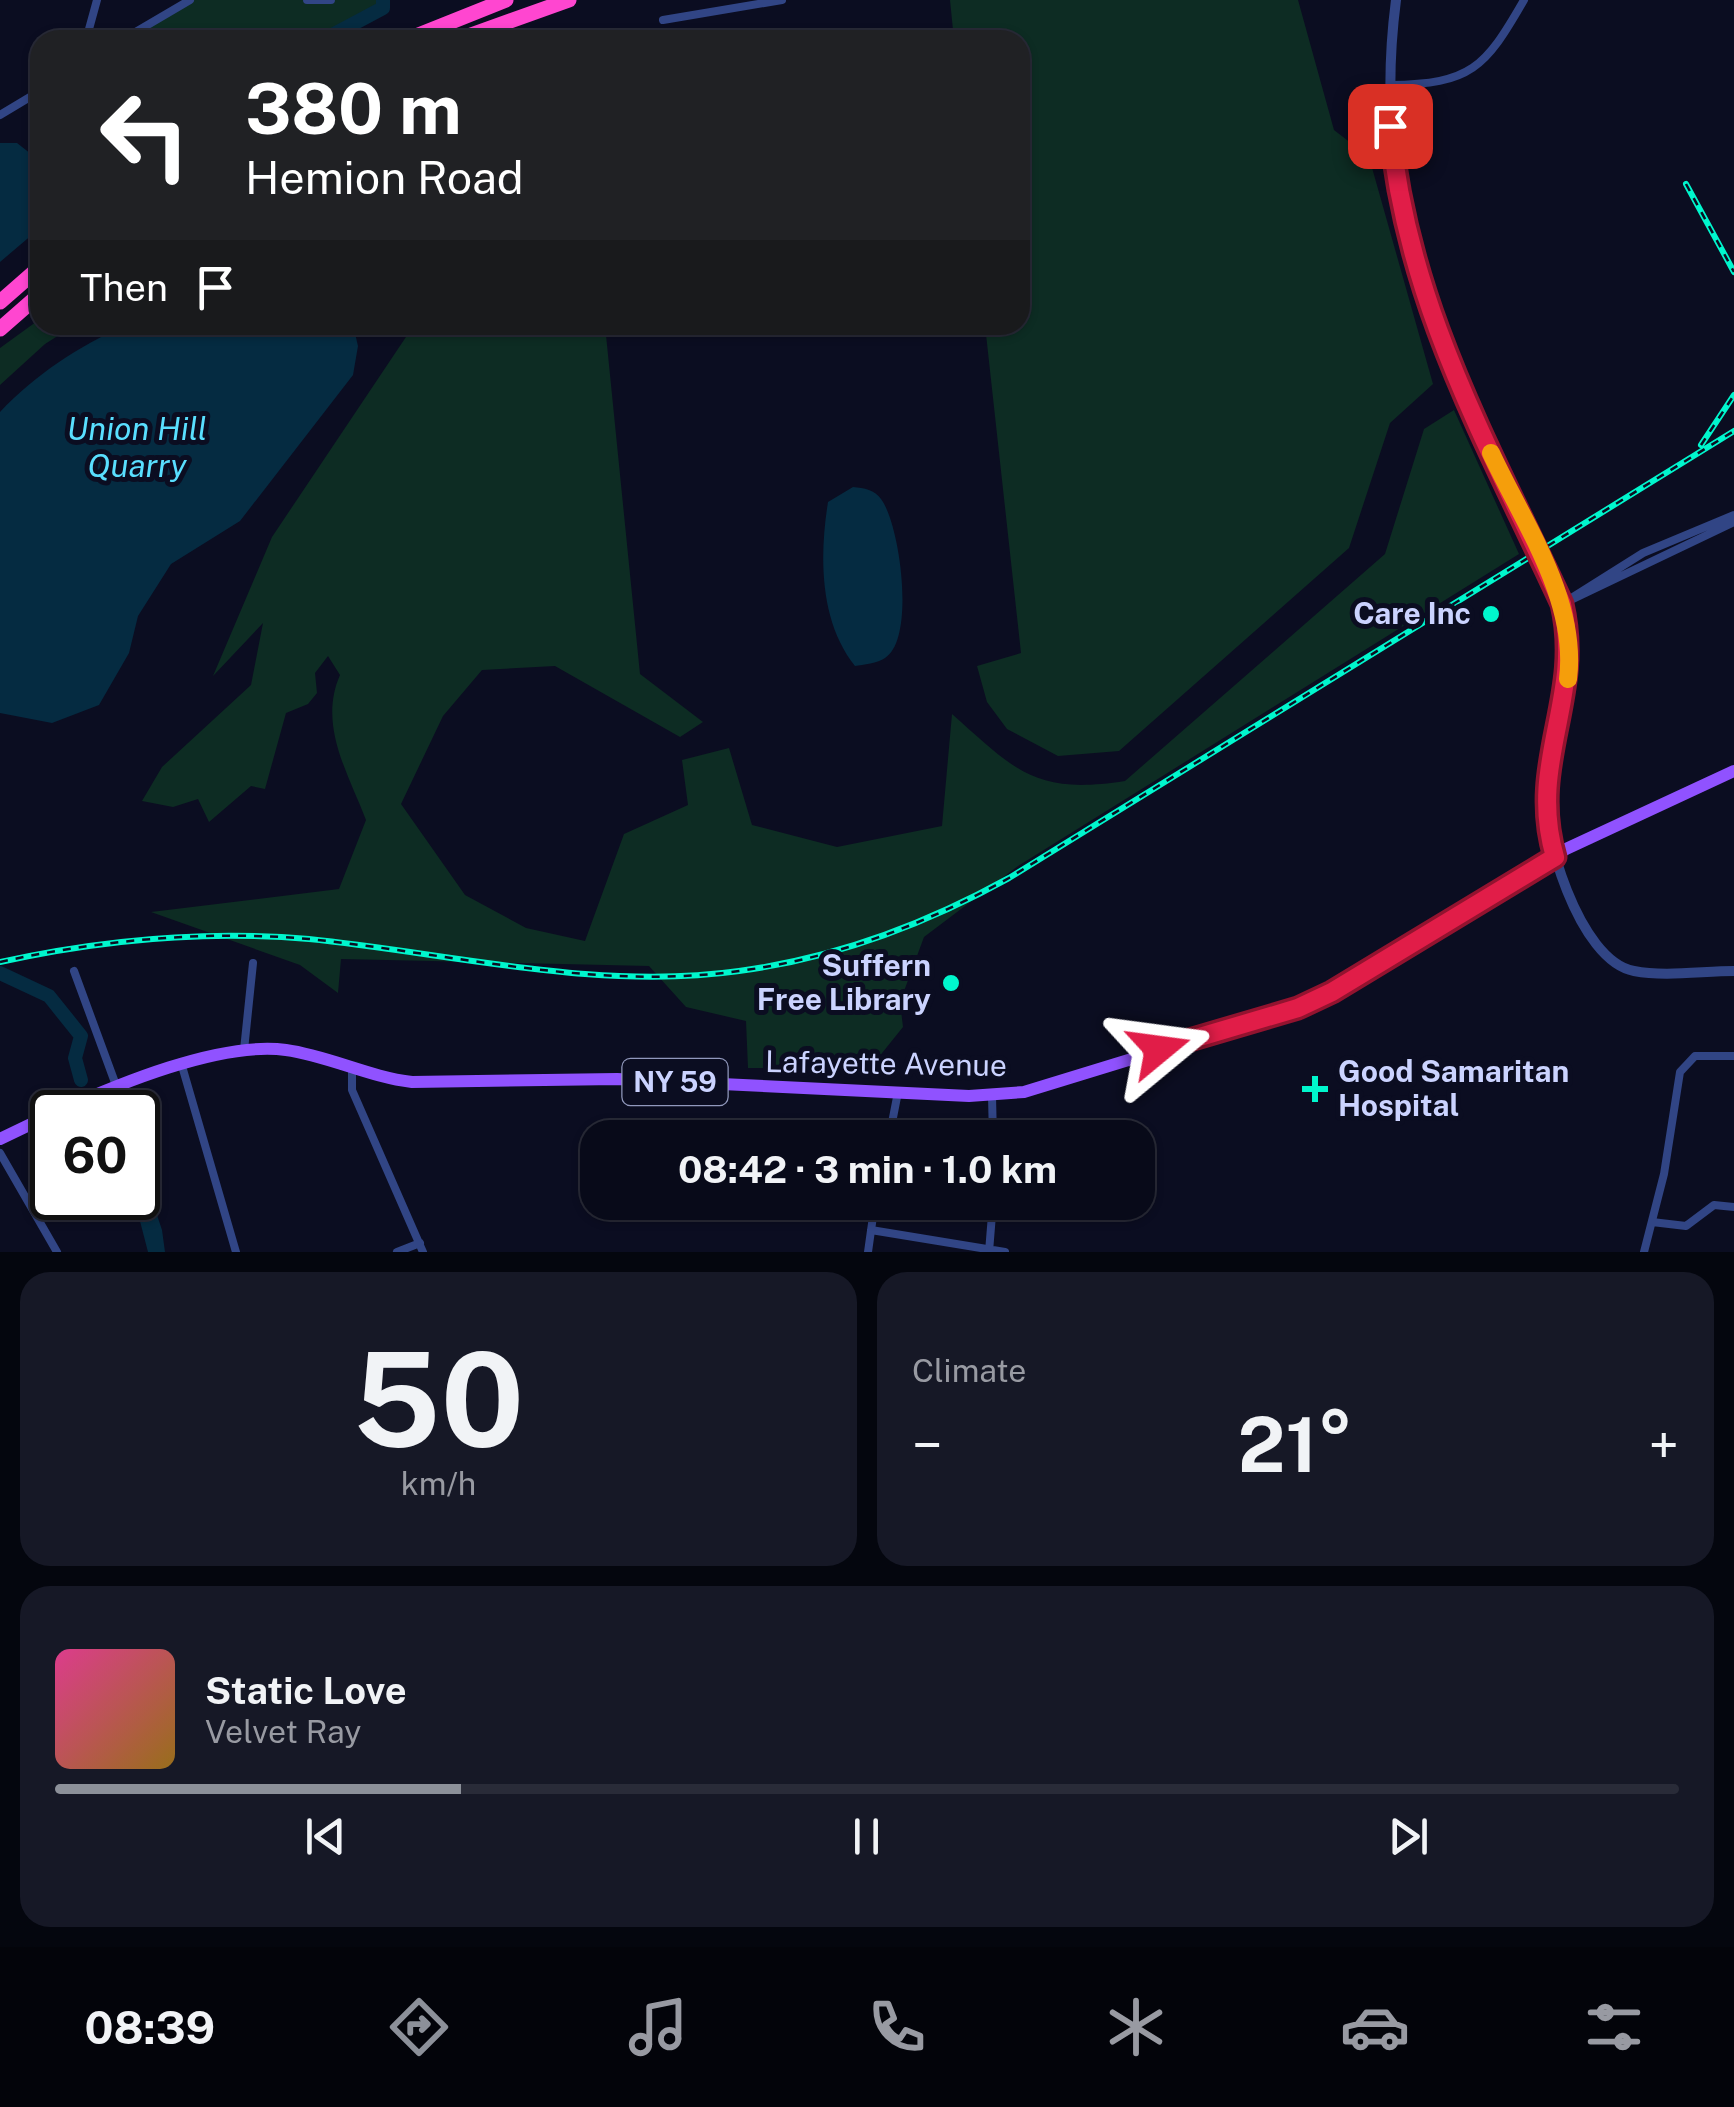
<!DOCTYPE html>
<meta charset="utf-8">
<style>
body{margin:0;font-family:"Public Sans",sans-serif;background:#161826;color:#f1f3f6;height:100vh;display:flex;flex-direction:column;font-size:38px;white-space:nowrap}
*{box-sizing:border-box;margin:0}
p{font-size:32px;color:#989aa2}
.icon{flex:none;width:55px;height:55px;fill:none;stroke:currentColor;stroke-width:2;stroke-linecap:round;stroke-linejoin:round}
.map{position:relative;height:1252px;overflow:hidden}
.side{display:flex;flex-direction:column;gap:20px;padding:20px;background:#04060e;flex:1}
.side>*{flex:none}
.hud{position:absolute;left:30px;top:30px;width:1000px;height:305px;border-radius:30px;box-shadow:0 2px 8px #0004,0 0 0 2px #292b38;background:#202124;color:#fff;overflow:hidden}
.speed{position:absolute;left:30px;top:1090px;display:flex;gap:20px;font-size:50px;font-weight:700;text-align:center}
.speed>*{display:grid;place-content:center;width:130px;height:130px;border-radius:50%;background:#080a19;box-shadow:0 2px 8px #0004,0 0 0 2px #292b38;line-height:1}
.speed .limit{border:5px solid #111;border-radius:15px;background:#fff;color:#111}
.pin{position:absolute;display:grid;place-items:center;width:85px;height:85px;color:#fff;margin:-42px;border-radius:20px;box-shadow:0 5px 15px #0006}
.me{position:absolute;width:110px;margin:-55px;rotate:74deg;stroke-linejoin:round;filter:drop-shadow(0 0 8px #0008)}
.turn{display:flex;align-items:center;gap:35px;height:210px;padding:0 50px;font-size:45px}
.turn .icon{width:130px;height:130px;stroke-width:2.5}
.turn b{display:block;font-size:70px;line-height:85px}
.then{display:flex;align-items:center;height:95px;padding:0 50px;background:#0003;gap:20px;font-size:38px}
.big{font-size:75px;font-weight:700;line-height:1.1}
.side .card{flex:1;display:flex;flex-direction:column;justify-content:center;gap:15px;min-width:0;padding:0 35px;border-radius:30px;background:#161826}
.side .dial{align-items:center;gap:0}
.dial b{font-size:130px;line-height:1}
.song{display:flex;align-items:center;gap:30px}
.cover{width:120px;height:120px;border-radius:15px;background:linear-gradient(135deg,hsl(330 70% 55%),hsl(40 70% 35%))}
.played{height:10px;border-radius:5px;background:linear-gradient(90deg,#8c9099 25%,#292b38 25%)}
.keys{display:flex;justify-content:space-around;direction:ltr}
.heat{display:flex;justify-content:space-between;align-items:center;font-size:55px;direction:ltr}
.side .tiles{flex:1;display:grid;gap:20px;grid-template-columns:1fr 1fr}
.card:last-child{grid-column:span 2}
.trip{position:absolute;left:580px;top:1120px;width:575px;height:100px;border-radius:30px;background:#080a19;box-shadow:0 2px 8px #0004,0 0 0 2px #292b38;font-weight:700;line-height:100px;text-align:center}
.tab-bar{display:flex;height:160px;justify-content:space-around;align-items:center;background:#03040a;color:#989aa2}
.tab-bar .icon{width:70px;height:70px}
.tab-bar .selected{color:#8c9099}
.tab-bar b{font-size:45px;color:#f1f3f6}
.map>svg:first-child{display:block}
.green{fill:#0d2c23}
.water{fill:#052b41}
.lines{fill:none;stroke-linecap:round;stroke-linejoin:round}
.river{stroke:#052b41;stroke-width:14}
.minor{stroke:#314585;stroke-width:8}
.tertiary{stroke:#314585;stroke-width:10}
.primary{stroke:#9052ff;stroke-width:12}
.motorway{stroke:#ff46d0;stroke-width:15}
.rail-casing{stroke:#00f6cd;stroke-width:6}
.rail{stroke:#0b0d21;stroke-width:2.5;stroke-dasharray:8;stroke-linecap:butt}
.tertiary-bridge{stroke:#314585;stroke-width:10}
.route-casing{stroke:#92132f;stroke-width:25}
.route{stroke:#e11d48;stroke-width:18}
.slow{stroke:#f59e0b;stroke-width:18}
.poi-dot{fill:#00f6cd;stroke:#0b0d21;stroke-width:4}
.labels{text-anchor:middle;stroke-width:10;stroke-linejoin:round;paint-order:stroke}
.shield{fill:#0b0d21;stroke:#9198bc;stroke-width:2.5}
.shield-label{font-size:28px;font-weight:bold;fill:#cbd3ff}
.poi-label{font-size:30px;font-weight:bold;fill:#cbd3ff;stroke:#0b0d21;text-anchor:end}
.street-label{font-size:30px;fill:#cbd3ff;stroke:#0b0d21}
.water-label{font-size:32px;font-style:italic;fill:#59dfff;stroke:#0b0d21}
</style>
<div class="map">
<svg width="1734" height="1252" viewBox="0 0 1734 1252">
<rect width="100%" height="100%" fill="#0b0d21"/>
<path class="green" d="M190 0H383V8C315 54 222 40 143 40L153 34 149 23Z
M950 0H1298L1334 130 1369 157 1433 384 1390 423 1349 548 1119 751 1058 756 1007 729 987 702 977 666 1021 653 985 325H1020V40H954Z
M40 319V325H75L45 344 0 385V348Z
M414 325H605L640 674 703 722 680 737 555 666 482 670 443 716 401 804 465 895 526 928 585 941 624 834 688 805 682 760 729 748 752 825 837 847 942 826 952 714C1016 771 1035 795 1125 781L1385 554 1424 429 1454 410 1519 554 1018 866 924 937 900 1002 903 1027 870 1068H748L746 1021 686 1007 649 966 341 959 338 993 300 965 151 912 339 889 366 820C348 773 318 725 340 675L328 656 315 673 317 693 308 704 286 713 265 789 251 786 209 822 198 799 173 807 142 801 162 767 251 685 263 623 213 676 272 537Z"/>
<path class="water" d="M0 143H17L40 161V228L0 262Z
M125 325H353L358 346 353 375 240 521 171 564 138 616 129 653 99 705 52 723 0 713V412C37 373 77 348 125 325Z
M853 487C864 488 875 490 881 499 900 524 916 639 885 658 878 663 863 665 855 666 820 622 819 558 828 502Z
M138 1158 162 1230 165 1252H148L134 1198Z"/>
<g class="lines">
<path class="river" d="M323 40 383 8V0
M0 973 49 996 81 1036 75 1058 81 1080"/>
<path class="minor" d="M307 0H331
M663 20 782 0
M86 40 97 0
M122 40 190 0
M1390 85C1471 84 1485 68 1524 0
M0 115 40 91
M1571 600 1734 522
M1562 604 1643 553 1734 515
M74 971 117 1088
M244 1050 253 963
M182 1066 236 1252
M352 1068V1090L423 1252
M992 1096 993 1138
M889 1138 898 1092
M0 1153 57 1252
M1652 1222 1686 1226 1714 1205 1734 1207
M871 1230 1005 1252
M397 1252 420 1243
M868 1252 875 1202
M989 1252 993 1202
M1644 1252 1664 1174 1680 1072 1695 1056H1734"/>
<path class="tertiary" d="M1396 0C1369 208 1443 348 1526 529
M1548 573C1560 599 1570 624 1570 653 1570 698 1549 737 1545 781 1540 830 1579 961 1634 971 1665 977 1703 971 1734 971"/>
<path class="primary" d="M56 1112C116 1085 220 1041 286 1050 329 1056 369 1077 412 1082L617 1079 969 1096 1024 1092 1298 1008 1566 849 1734 771
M0 1139 52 1114"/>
<path class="motorway" d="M406 40 506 0
M457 40 569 0
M0 302 40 267
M0 329 40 294"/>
<defs>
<path id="rail" d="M1686 184 1734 272
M1701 445 1734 395
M0 962C100 940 206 930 309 939 449 953 597 991 739 971 836 958 924 925 1009 878L1734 431"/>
</defs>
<use href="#rail" class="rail-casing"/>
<use href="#rail" class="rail"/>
<path class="tertiary-bridge" d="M1526 529 1548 573"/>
</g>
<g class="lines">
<defs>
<path id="route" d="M1159 1049 1298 1008 1332 992 1555 857C1527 762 1584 698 1562 604 1488 443 1407 306 1390 126"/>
</defs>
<use href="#route" class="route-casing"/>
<use href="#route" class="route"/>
<path class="slow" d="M1491 453C1523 522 1578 600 1568 679"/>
</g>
<g class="poi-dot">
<circle cx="1491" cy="614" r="10"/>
<circle cx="951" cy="983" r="10"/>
<path d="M1310 1074h10v10h10v10h-10v10h-10v-10h-10v-10h10z"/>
</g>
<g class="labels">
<rect class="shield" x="622.5" y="1059" width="105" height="46" rx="8"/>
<g class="shield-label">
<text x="675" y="1092">NY 59</text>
</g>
<g class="poi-label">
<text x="1471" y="624">Care Inc</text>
<text x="931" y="976">Suffern<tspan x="931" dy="34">Free Library</tspan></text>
<text x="1338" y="1082" text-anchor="start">Good Samaritan<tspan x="1338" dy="34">Hospital</tspan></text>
</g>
<g class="street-label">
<text transform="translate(886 1064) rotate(1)" y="10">Lafayette Avenue</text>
</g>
<g class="water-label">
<text x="137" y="440">Union Hill<tspan x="137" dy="37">Quarry</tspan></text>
</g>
</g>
</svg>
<div class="speed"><div class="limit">60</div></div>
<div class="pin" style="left:1390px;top:126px;background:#d93025"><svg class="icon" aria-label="arrive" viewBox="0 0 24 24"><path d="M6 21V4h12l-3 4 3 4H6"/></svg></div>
<svg class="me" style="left:1159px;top:1049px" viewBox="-20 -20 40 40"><path d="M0-17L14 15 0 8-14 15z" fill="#e11d48" stroke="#fff" stroke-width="4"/></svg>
<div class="trip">08:42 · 3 min · 1.0 km</div>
<div class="hud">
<div class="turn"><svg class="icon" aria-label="left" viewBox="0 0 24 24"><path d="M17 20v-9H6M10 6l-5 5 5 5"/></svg><div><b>380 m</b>Hemion Road</div></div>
<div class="then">Then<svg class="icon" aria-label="arrive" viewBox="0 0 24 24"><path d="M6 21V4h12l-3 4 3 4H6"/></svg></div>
</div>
</div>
<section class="side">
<div class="tiles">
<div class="card dial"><b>50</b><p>km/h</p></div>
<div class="card"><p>Climate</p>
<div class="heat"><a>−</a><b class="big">21°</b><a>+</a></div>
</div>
<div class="card">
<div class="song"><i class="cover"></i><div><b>Static Love</b><p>Velvet Ray</p></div></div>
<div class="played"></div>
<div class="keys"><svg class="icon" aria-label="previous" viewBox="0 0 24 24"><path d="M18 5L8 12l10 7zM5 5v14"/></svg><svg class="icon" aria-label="pause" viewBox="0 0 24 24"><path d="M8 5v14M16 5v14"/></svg><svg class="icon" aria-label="next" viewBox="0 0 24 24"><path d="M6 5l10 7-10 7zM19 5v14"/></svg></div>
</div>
</div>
</section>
<nav class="tab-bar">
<b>08:39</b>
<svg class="icon selected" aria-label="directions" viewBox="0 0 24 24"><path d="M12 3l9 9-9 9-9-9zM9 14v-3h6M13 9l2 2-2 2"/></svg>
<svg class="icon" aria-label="music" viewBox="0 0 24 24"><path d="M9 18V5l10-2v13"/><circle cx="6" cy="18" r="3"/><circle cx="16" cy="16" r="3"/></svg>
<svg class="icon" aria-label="phone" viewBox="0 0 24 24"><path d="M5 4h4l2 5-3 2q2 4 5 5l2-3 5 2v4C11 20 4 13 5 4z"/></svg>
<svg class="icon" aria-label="climate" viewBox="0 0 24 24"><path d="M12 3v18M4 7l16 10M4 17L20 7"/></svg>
<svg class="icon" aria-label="car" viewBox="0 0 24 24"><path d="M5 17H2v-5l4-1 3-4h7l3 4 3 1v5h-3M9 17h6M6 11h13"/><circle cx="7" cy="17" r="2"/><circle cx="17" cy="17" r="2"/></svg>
<svg class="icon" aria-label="filters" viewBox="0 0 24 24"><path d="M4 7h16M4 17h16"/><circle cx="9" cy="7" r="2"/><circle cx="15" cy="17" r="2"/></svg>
</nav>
